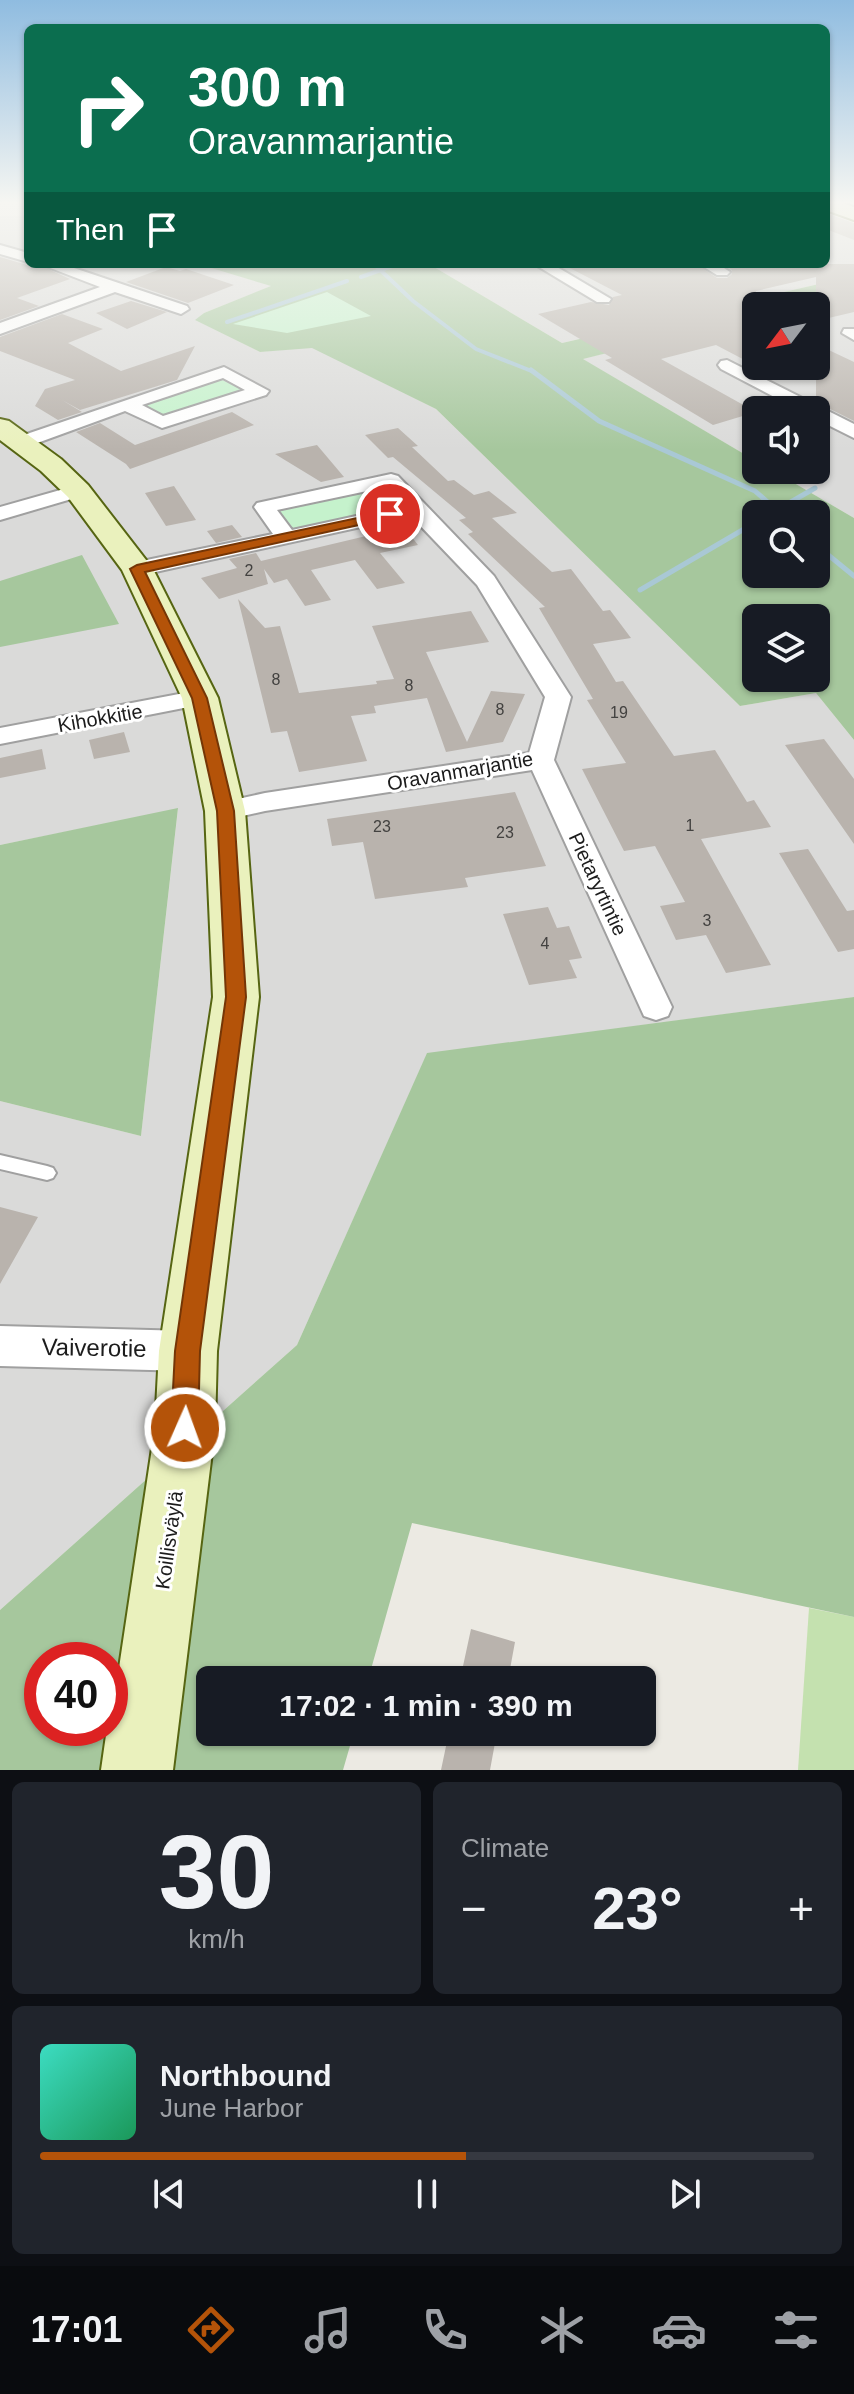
<!DOCTYPE html>
<meta charset="utf-8">
<style>
body{margin:0;font-family:Arial,sans-serif;background:#20242c;color:#f1f3f6;height:100vh;display:flex;flex-direction:column;font-size:30px;white-space:nowrap}
*{box-sizing:border-box;margin:0}
p{font-size:26px;color:#9ea1a6}
.icon{flex:none;width:44px;height:44px;fill:none;stroke:currentColor;stroke-width:2;stroke-linecap:round;stroke-linejoin:round}
.map{position:relative;height:1770px;overflow:hidden}
.sheet{display:flex;flex-direction:column;gap:12px;padding:12px;background:#0d0f14;flex:1}
.sheet>*{flex:none}
.banner{position:absolute;left:24px;top:24px;width:806px;height:244px;border-radius:12px;box-shadow:0 2px 6px #0004;background:#0b6e4f;color:#fff;overflow:hidden}
.needle{width:52px;rotate:238deg}
.fabs{position:absolute;left:742px;top:292px;display:grid;gap:16px}
.fabs a{display:grid;place-items:center;width:88px;height:88px;border-radius:12px;background:#171b24;box-shadow:0 2px 6px #0004;font-size:40px}
.speed{position:absolute;left:24px;top:1642px;display:flex;gap:16px;font-size:40px;font-weight:700;text-align:center}
.speed>*{display:grid;place-content:center;width:104px;height:104px;border-radius:50%;background:#171b24;box-shadow:0 2px 6px #0004;line-height:1}
.speed .limit{border:12px solid #d22;background:#fff;color:#111}
.pin{position:absolute;display:grid;place-items:center;width:68px;height:68px;color:#fff;margin:-34px;border:4px solid #fff;border-radius:50%;box-shadow:0 2px 8px #0007}
.me{position:absolute;width:88px;margin:-44px;rotate:2deg;stroke-linejoin:round;filter:drop-shadow(0 0 6px #0008)}
.turn{display:flex;align-items:center;gap:28px;height:168px;padding:0 32px;font-size:36px}
.turn .icon{width:104px;height:104px;stroke-width:2.5}
.turn b{display:block;font-size:56px;line-height:68px}
.then{display:flex;align-items:center;height:76px;padding:0 32px;background:#0003;gap:16px;font-size:30px}
.big{font-size:60px;font-weight:700;line-height:1.1}
.sheet .widget{flex:1;display:flex;flex-direction:column;justify-content:center;gap:12px;min-width:0;padding:0 28px;border-radius:12px;background:#20242c}
.sheet .dial{align-items:center;gap:0}
.dial b{font-size:104px;line-height:1}
.song{display:flex;align-items:center;gap:24px}
.cover{width:96px;height:96px;border-radius:12px;background:linear-gradient(135deg,hsl(170 70% 55%),hsl(150 70% 35%))}
.played{height:8px;border-radius:4px;background:linear-gradient(90deg,#b45309 55%,#363941 55%)}
.keys{display:flex;justify-content:space-around;direction:ltr}
.heat{display:flex;justify-content:space-between;align-items:center;font-size:44px;direction:ltr}
.sheet .tiles{flex:1;display:grid;gap:12px;grid-template-columns:1fr 1fr}
.widget:last-child{grid-column:span 2}
.trip{position:absolute;left:196px;top:1666px;width:460px;height:80px;border-radius:12px;background:#171b24;box-shadow:0 2px 6px #0004;font-weight:700;line-height:80px;text-align:center}
.menu{display:flex;height:128px;justify-content:space-around;align-items:center;background:#090b0e;color:#9ea1a6}
.menu .icon{width:56px;height:56px}
.menu .current{color:#b45309}
.menu b{font-size:36px;color:#f1f3f6}
.map>svg:first-child{display:block}
.residential{fill:#dadad9}
.grass{fill:#c4e1af}
.forest{fill:#a6c79d;fill-rule:evenodd}
.park{fill:#c5f2cc}
.lines{fill:none;stroke-linecap:round;stroke-linejoin:round}
.stream-far1{stroke:#a9c8d5;stroke-width:4}
.stream{stroke:#a9c8d5;stroke-width:5}
.building{fill:#b9b3ad}
.lane-casing{stroke:#a0a0a0;stroke-width:4}
.street-casing{stroke:#a0a0a0;stroke-width:4}
.secondary-casing{stroke:#566512;stroke-width:4}
.lane{fill:#fff;fill-rule:evenodd}
.street{fill:#fff;fill-rule:evenodd}
.secondary{fill:#eaf1bd;fill-rule:evenodd}
.route{fill:#b45309;stroke:#753606;stroke-width:2}
.labels{text-anchor:middle;stroke-width:6;stroke-linejoin:round;paint-order:stroke}
.number-label{font-size:16px;fill:#434240}
.street-label{font-size:20px;fill:#1c1c1c;stroke:#fff}
.near-street-label{font-size:24px;fill:#1c1c1c;stroke:#fff}
</style>
<div class="map">
<svg width="854" height="1770" viewBox="0 0 854 1770">
<rect width="100%" height="100%" fill="#eceae3"/>
<path class="residential" d="M0 216H28V264H198L272 286 204 313 196 320 260 352 312 347 436 409 740 706 816 693 854 740V997L427 1054 297 1345 0 1610V1101L141 1136 178 809 0 845Z
M826 216 854 227V276L562 343 429 264H826Z
M854 293V518L772 470H816V410H756V461L582 359 756 316V366H816V306H799Z"/>
<path class="grass" d="M809 1608 854 1617V1770H798Z"/>
<path class="forest" d="M198 264H429L562 343 854 276V293L799 306H756V316L583 359 756 461V470H772L854 518V740L816 693 740 706 436 409 312 348 260 352 195 320 204 313 271 286ZM756 514H816V574H756ZM756 618H816V678H756Z
M82 555 119 624 0 647V581Z
M178 808 141 1136 0 1101V845Z
M854 997V1617L412 1523 368 1680H210V1732H354L343 1770H0V1610L297 1345 427 1053ZM42 1660H110V1728H42Z"/>
<path class="park" d="M327 292 371 316 287 333 233 324Z
M220 379 245 391 163 417 142 406Z
M384 487 401 506 294 529 278 510Z"/>
<g class="lines">
<path class="stream-far1" d="M376 266 413 301 476 349 534 372
M361 277 398 264
M227 322 347 281"/>
<path class="stream" d="M531 370 599 421 755 491 781 514
M777 510 815 488
M816 545 854 576
M640 590 751 525"/>
</g>
<path class="building" d="M826 213 854 223V240L826 229Z
M0 257 27 265 37 264 70 279 17 298 39 306 0 320Z
M562 264H696L717 278H727L732 274V270L723 264H854V312L816 321V277L756 291V366L716 345 661 359 756 412 713 425 605 360 612 358 538 314 591 302 609 305 613 297 622 295Z
M166 267 180 271 186 269 234 285 188 303 126 282Z
M131 301 167 312 127 329 96 313Z
M62 314 103 329 68 343 121 371 195 346 177 380 80 410 62 400 82 412 58 420 35 406 45 389 75 380 0 351V337Z
M816 344 854 362V421L816 402Z
M232 412 254 425 130 469 126 464 76 432 100 423 135 445Z
M398 428 418 446 412 447 448 481 454 480 474 495 489 491 517 513 492 518 552 572 571 569 603 611 610 610 631 638 593 644 616 682 623 681 674 756 715 750 747 802 754 800 771 827 701 839 771 965 726 973 706 935 676 940 660 906 685 902 655 846 624 851 582 769 626 763 587 700 593 699 539 608 545 607 468 534 473 532 459 520 466 518 393 457 388 458 365 435Z
M317 445 344 477 321 482 275 454Z
M174 486 196 520 166 526 145 493Z
M232 525 242 537 216 543 207 531Z
M404 527 418 545 380 553 405 583 377 589 355 560 311 570 331 600 305 606 287 579 274 583 264 569 268 584 219 599 201 578 237 568 229 559 256 553 261 561Z
M238 599 265 628 280 626 299 693 377 684 376 681 394 679 372 626 471 611 489 642 426 652 467 742 491 691 525 694 503 742 446 752 427 698 374 706 376 713 351 716 367 761 299 772 287 731 271 733Z
M124 732 130 752 94 759 89 740Z
M824 739 854 779V844L785 745Z
M42 749 46 769 0 778V758Z
M515 792 546 866 465 878 468 887 375 899 363 842 332 846 327 819Z
M808 849 847 911 854 910V949L838 952 779 853Z
M548 907 557 928 569 926 582 958 569 960 577 978 529 985 503 914Z
M0 1207 38 1217 0 1284Z
M471 1629 515 1642 508 1680H460Z
M449 1732H497L490 1770H441Z"/>
<g class="lines">
<defs>
<path id="lane" d="M0 1155 47 1166 53 1168 56 1173 53 1178 47 1180 0 1169Z"/>
<path id="street" d="M0 245 28 253V262L0 254Z
M40 264H62L187 306 189 309 181 314 115 292 0 334V323L100 287Z
M534 264H552L611 299 609 302H597Z
M699 264H718L730 272 727 275H717Z
M844 329H854V340L842 333Z
M727 360 854 424V438L816 419V410H799L721 369 718 365 721 361Z
M224 367 269 391 266 395 162 428 125 411 29 446H15L12 442 15 438ZM223 378 245 390 163 416 142 405Z
M391 474 398 476 494 576 571 697 554 760 672 1007 668 1016 656 1020 644 1016 532 770 265 811 225 820 215 818 211 811 215 804 265 793 529 753 545 697 477 585 411 516 137 576 126 569 137 562 273 534 254 507 257 503ZM386 487 402 506 292 530 277 510Z
M78 485 85 487 88 491 85 495 0 520V507Z
M200 690 209 693 213 698 209 703 0 744V728Z
M0 1326 188 1331 203 1337 209 1351 203 1365 188 1371 0 1366Z"/>
<path id="secondary" d="M826 202H840L854 207V220L826 210Z
M0 419 9 421 61 459 88 485 153 569 218 698 245 811 259 997 217 1351 215 1428 173 1770H101L107 1728H110L155 1428 159 1351 213 997 205 811 182 698 122 570 68 497 41 471 0 440Z"/>
</defs>
<use href="#lane" class="lane-casing"/>
<use href="#street" class="street-casing"/>
<use href="#secondary" class="secondary-casing"/>
<use href="#lane" class="lane"/>
<use href="#street" class="street"/>
<use href="#secondary" class="secondary"/>
</g>
<linearGradient id="sky" x2="0" y2="1"><stop stop-color="#8fbce0"/><stop offset="0.45" stop-color="#f6f6f2"/><stop offset="1" stop-color="#f6f6f2" stop-opacity="0"/></linearGradient>
<rect width="854" height="450" fill="url(#sky)"/>
<path class="route" d="M390 511 397 514 395 517 145 572 207 698 234 811 246 997 200 1351 198 1428 194 1437 185 1441 175 1437 171 1428 175 1351 226 997 217 811 192 698 130 569 137 565Z"/>
<g class="labels">
<g class="number-label">
<text x="249" y="576">2</text>
<text x="276" y="685">8</text>
<text x="409" y="691">8</text>
<text x="500" y="715">8</text>
<text x="619" y="718">19</text>
<text x="690" y="831">1</text>
<text x="382" y="832">23</text>
<text x="505" y="838">23</text>
<text x="707" y="926">3</text>
<text x="545" y="949">4</text>
</g>
<g class="street-label">
<text transform="translate(100 718) rotate(-10)" y="7">Kihokkitie</text>
<text transform="translate(460 771) rotate(-10)" y="7">Oravanmarjantie</text>
<text transform="translate(598 884) rotate(65)" y="7">Pietaryrtintie</text>
<text transform="translate(169 1540) rotate(-82)" y="7">Koillisväylä</text>
</g>
<g class="near-street-label">
<text transform="translate(94 1348) rotate(1)" y="8">Vaiverotie</text>
</g>
</g>
</svg>
<div class="fabs">
<a><svg class="needle" viewBox="-14 -14 28 28"><path d="M0-13l5 13h-10z" fill="#e53935"/><path d="M0 13l5-13h-10z" fill="#9ea1a6"/></svg></a>
<a><svg class="icon" aria-label="sound" viewBox="0 0 24 24"><path d="M4 9h4l5-4v14l-5-4H4zM17 9q2 3 0 6"/></svg></a>
<a><svg class="icon" aria-label="search" viewBox="0 0 24 24"><circle cx="10" cy="10" r="6"/><path d="M15 15l6 6"/></svg></a>
<a><svg class="icon" aria-label="layers" viewBox="0 0 24 24"><path d="M12 4l9 5-9 5-9-5zM3 14l9 5 9-5"/></svg></a>
</div>
<div class="speed"><div class="limit">40</div></div>
<div class="pin" style="left:390px;top:514px;background:#d93025"><svg class="icon" aria-label="arrive" viewBox="0 0 24 24"><path d="M6 21V4h12l-3 4 3 4H6"/></svg></div>
<svg class="me" style="left:185px;top:1428px" viewBox="-20 -20 40 40"><circle r="17" fill="#b45309" stroke="#fff" stroke-width="3"/><path d="M0-11L8 9 0 5-8 9z" fill="#fff"/></svg>
<div class="trip">17:02 · 1 min · 390 m</div>
<div class="banner">
<div class="turn"><svg class="icon" aria-label="right" viewBox="0 0 24 24"><path d="M7 20v-9h11M14 6l5 5-5 5"/></svg><div><b>300 m</b>Oravanmarjantie</div></div>
<div class="then">Then<svg class="icon" aria-label="arrive" viewBox="0 0 24 24"><path d="M6 21V4h12l-3 4 3 4H6"/></svg></div>
</div>
</div>
<section class="sheet">
<div class="tiles">
<div class="widget dial"><b>30</b><p>km/h</p></div>
<div class="widget"><p>Climate</p>
<div class="heat"><a>−</a><b class="big">23°</b><a>+</a></div>
</div>
<div class="widget">
<div class="song"><i class="cover"></i><div><b>Northbound</b><p>June Harbor</p></div></div>
<div class="played"></div>
<div class="keys"><svg class="icon" aria-label="previous" viewBox="0 0 24 24"><path d="M18 5L8 12l10 7zM5 5v14"/></svg><svg class="icon" aria-label="pause" viewBox="0 0 24 24"><path d="M8 5v14M16 5v14"/></svg><svg class="icon" aria-label="next" viewBox="0 0 24 24"><path d="M6 5l10 7-10 7zM19 5v14"/></svg></div>
</div>
</div>
</section>
<nav class="menu">
<b>17:01</b>
<svg class="icon current" aria-label="directions" viewBox="0 0 24 24"><path d="M12 3l9 9-9 9-9-9zM9 14v-3h6M13 9l2 2-2 2"/></svg>
<svg class="icon" aria-label="music" viewBox="0 0 24 24"><path d="M9 18V5l10-2v13"/><circle cx="6" cy="18" r="3"/><circle cx="16" cy="16" r="3"/></svg>
<svg class="icon" aria-label="phone" viewBox="0 0 24 24"><path d="M5 4h4l2 5-3 2q2 4 5 5l2-3 5 2v4C11 20 4 13 5 4z"/></svg>
<svg class="icon" aria-label="climate" viewBox="0 0 24 24"><path d="M12 3v18M4 7l16 10M4 17L20 7"/></svg>
<svg class="icon" aria-label="car" viewBox="0 0 24 24"><path d="M5 17H2v-5l4-1 3-4h7l3 4 3 1v5h-3M9 17h6M6 11h13"/><circle cx="7" cy="17" r="2"/><circle cx="17" cy="17" r="2"/></svg>
<svg class="icon" aria-label="filters" viewBox="0 0 24 24"><path d="M4 7h16M4 17h16"/><circle cx="9" cy="7" r="2"/><circle cx="15" cy="17" r="2"/></svg>
</nav>
